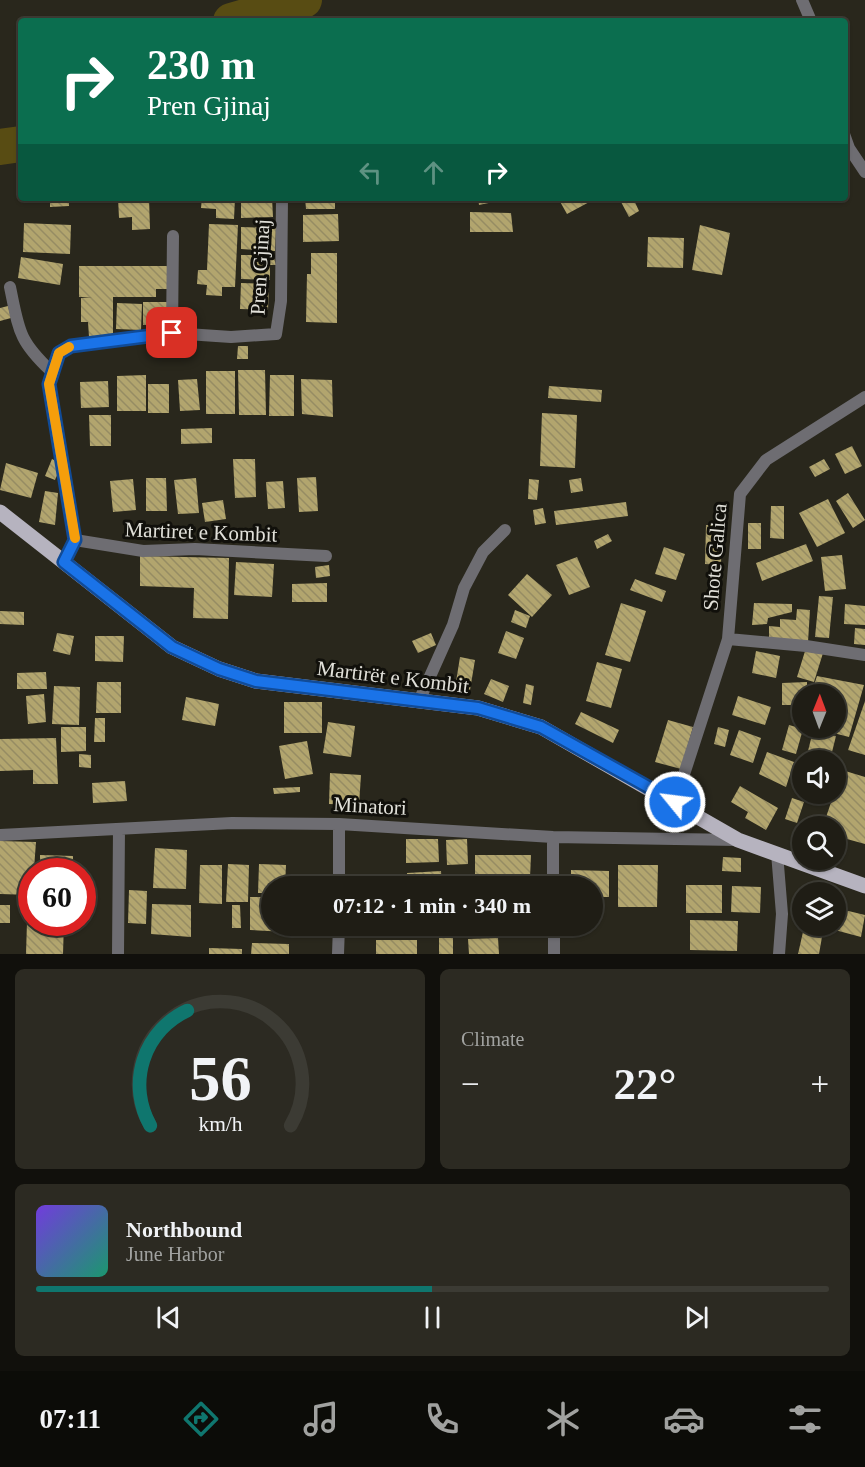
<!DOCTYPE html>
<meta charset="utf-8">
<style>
body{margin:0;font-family:"Times New Roman",serif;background:#2c2a22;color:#f1f3f6;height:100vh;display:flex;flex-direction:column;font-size:22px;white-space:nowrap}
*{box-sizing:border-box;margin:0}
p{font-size:20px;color:#a1a2a0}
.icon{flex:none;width:33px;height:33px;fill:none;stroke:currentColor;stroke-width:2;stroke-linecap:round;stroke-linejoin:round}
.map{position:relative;height:954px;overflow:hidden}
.details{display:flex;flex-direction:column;gap:15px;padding:15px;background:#11100c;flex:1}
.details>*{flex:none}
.guide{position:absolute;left:18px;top:18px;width:830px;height:183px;border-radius:6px;box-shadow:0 2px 4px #0004,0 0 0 2px #3c3b34;background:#0b6e4f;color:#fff;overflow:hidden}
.needle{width:39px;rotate:1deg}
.controls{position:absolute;left:792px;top:684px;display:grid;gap:12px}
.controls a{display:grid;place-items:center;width:54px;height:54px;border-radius:50%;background:#1f1d15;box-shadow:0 2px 4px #0004,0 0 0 2px #3c3b34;font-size:30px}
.speed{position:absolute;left:18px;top:858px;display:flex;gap:12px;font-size:30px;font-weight:700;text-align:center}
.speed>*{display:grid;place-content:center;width:78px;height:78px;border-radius:50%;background:#1f1d15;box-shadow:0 2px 4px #0004,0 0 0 2px #3c3b34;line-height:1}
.speed .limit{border:9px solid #d22;background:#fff;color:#111}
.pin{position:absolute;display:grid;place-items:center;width:51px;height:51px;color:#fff;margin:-26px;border-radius:12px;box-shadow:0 3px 9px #0006}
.me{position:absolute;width:66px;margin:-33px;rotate:299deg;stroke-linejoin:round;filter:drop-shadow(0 0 4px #0008)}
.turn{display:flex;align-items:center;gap:21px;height:126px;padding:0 30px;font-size:27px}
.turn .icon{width:78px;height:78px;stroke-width:2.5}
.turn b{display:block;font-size:42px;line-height:51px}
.lanes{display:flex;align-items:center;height:57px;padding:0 30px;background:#0003;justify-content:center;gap:30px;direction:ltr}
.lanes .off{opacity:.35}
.big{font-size:45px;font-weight:700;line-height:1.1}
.details .tile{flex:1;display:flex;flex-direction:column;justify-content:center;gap:9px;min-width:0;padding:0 21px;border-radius:9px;background:#2c2a22}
.details .dial{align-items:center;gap:0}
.dial svg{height:156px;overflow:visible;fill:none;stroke:#3c3b34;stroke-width:7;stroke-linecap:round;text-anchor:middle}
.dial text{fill:#f1f3f6;stroke:none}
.song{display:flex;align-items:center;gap:18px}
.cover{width:72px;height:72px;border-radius:9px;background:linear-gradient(135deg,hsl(260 70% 55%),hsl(160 70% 35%))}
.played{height:6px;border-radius:3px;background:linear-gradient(90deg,#0f766e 50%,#3c3b34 50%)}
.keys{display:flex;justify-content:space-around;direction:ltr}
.heat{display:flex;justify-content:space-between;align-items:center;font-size:33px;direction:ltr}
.details .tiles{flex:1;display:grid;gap:15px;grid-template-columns:1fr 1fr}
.tile:last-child{grid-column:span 2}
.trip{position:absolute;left:261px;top:876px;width:342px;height:60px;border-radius:30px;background:#1f1d15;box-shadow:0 2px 4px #0004,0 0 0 2px #3c3b34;font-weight:700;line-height:60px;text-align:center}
.tab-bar{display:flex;height:96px;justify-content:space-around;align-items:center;background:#0c0c08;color:#a1a2a0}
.tab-bar .icon{width:42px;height:42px}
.tab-bar .on{color:#0f766e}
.tab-bar b{font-size:27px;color:#f1f3f6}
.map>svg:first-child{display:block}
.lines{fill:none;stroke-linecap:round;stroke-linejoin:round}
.river{stroke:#584c13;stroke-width:36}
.building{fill:url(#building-back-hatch)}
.minor{stroke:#6e6d72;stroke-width:12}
.primary{stroke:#b6b3bf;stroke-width:15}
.route-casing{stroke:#114b97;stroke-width:15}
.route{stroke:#1a73e8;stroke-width:10}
.slow{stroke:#f59e0b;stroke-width:10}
.labels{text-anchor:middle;stroke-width:6;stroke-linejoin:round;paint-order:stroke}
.street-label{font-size:21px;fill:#e1e0d9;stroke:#11100b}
</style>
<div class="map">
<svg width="865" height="954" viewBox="0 0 865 954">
<defs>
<pattern id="building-back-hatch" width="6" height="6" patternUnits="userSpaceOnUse" patternTransform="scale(1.5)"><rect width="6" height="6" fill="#b2a56e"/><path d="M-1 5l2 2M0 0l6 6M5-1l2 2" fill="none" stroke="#968c63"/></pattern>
</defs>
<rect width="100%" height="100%" fill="#29271c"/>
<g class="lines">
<path class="river" d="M231 21 304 0
M0 147 21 144"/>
</g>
<path class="building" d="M50 198H69V206L50 207Z
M118 198H149L150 229 132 230V217L119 218Z
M202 198H235L234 219 216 218V209L201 208Z
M241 198H272L273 217 241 218Z
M305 198H335V209H306Z
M478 198H503V200L479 205Z
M558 198H592L593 200 567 214Z
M622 198H633L639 211 629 217 620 200Z
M470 212 511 213 513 232H470Z
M338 214 339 241 303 242V215Z
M24 223 71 225 70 254 23 252Z
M209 224 238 225 235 287H222V296L206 295 207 285 197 284 198 270H207Z
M700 225 730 233 722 275 692 270Z
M241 227 276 228 275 251 241 249Z
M648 237 684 238 683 268 647 267Z
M311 253H337V323L306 322 307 274H311Z
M241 255H273L276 265H270V280L241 279Z
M21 257 63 264 60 285 18 278Z
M79 266H172V289H156V297H113V337H89L88 322H81V298L92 297H79Z
M241 283 269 284 268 310 240 309Z
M143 302H171V325H143Z
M117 303 142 304 141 330 116 329Z
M8 306 11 318 0 321V308Z
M238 346H248V359H237Z
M238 370H265L266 415H239Z
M206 371H235V414H206Z
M146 375V411H117V376Z
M270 375H294V416H269Z
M197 379 200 410 180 411 178 380Z
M301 379 332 380 333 417 302 414Z
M108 381 109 407 81 408 80 382Z
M148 384H169V413H148Z
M549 386 602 390 601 402 548 398Z
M542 413 577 415 575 468 540 466Z
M89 415H111V446H90Z
M212 428V443L181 444V429Z
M852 446 862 466 845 474 835 454Z
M52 459 62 464 55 480 45 476Z
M233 459H255L256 497 235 498Z
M824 459 830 469 815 477 809 467Z
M6 463 38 473 31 498 0 490Z
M316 477 318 511 299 512 297 478Z
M146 478H166L167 511H146Z
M196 478 199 513 178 514 174 480Z
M581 478 583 491 571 493 569 480Z
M133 479 136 510 113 512 110 481Z
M529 479 539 480 537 500 528 499Z
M283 481 285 508 268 509 266 482Z
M45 491 58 493 55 525 39 522Z
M848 493 865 520 853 528 836 501Z
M828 499 845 533 817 547 799 513Z
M223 500 226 519 205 522 202 503Z
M626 502 628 516 556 525 554 511Z
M771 506H784V539L770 538Z
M543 508 546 523 535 525 533 510Z
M748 523H761V549H748Z
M706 525 722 526 721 565 705 564Z
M608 534 612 541 597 549 594 541Z
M806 544 813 561 762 581 756 563Z
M664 547 685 554 676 580 655 574Z
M842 555 846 589 825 591 821 557Z
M140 556 229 558 228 619 193 618 194 588 140 586Z
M577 557 590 587 569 595 556 565Z
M236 562 274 564 272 597 234 595Z
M329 565 330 576 316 578 315 567Z
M527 574 552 595 532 617 508 595Z
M635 579 666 591 662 602 630 590Z
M327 583V602H292V584Z
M819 596 833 597 829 638 815 637Z
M621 603 646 611 630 662 605 655Z
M754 603 792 604V612L768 618 767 624 752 625Z
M845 604 865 606V625L844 624Z
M797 609 810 610 808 642 769 640V626L780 627V619L796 620Z
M515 610 530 616 526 628 511 622Z
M0 611 24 612V625L0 624Z
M855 628 865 629V645L854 644Z
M506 631 524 638 516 659 498 653Z
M57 633 74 636 70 655 53 651Z
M431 633 436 645 418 653 412 641Z
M95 636H124L123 662 95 661Z
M806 648 823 653 814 682 797 677Z
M756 651 780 656 776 678 752 673Z
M460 657 475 660 470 690 455 688Z
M597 662 622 669 611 708 586 701Z
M46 672 47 689H17V673Z
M817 676 864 685 849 737 814 728H836V694H811Z
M491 679 509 686 503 702 484 694Z
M97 682H121V713H96Z
M807 682V694H802V705H782V683Z
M526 684 534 686 531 705 523 703Z
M54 686 80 687 79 725 52 724Z
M44 694 46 722 28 724 26 696Z
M738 696 771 707 765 725 732 715Z
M186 697 219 704 215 726 182 720Z
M865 701V755L848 750Z
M284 702H322V733H284Z
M581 712 619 730 613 743 575 724Z
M95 718H105V742H94Z
M668 720 693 727 681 769 655 762Z
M328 722 355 726 351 757 323 753Z
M789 725 803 729 796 754 782 750Z
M61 727H86V751L61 752Z
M718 727 729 730 725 747 714 744Z
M739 730 761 738 753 763 730 755Z
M813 731 836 736 830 760 806 759Z
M56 738 58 784H33V770L0 771V739Z
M307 741 313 774 285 779 279 746Z
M767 752 794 762 786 787 759 774Z
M79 754 91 755V768L79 767Z
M842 770 865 777V844L836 836V826H823Z
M330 773 361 775 359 805 329 804Z
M125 781 127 801 93 803 92 783Z
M740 786 778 808 766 830 745 818 748 812 731 802Z
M300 787V792L274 794 273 788Z
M792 798 804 802 797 823 785 819Z
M406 839H438L439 862 406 863Z
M467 839 468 864 447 865 446 840Z
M0 841 36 842 32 895 0 894Z
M155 848 187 850 186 889 153 888Z
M40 855 73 856V872H40Z
M475 855H531L530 878 475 877Z
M723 857 741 858V872L722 871Z
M228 864 249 865 248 902H226Z
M259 864 286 865 285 886H272V893H258Z
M200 865H222V904L199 903Z
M618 865H658L657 907H618Z
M571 870 609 871V897H592V886H571Z
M441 871 442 885 408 886 407 873Z
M686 885H722V913H686Z
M732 886 761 887 760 913 731 912Z
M129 890 147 891 146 924 128 923Z
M250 897H272V926H288L287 932 250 930Z
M152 904 191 905V937L151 934Z
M0 905H10V923H0Z
M232 905H240L241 928H232Z
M836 908 865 915 861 937 820 926H836Z
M690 920 738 921 737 951 690 950Z
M27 922H64L63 954H26Z
M378 926H423L424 932 378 933Z
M468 926H504V931H468Z
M803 932 822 937 819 954H798Z
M439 934H453V954H439Z
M498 938 499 954H469L468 939Z
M376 940H417V954H376Z
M252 943 289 944V954H251Z
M209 948 242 949V954H209Z"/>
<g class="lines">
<path class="minor" d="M802 0 811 21
M844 134 849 148 865 172
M10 287C19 330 18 340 51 371
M172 333 173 236
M75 540 143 551 195 549 326 556
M64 562 75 540 49 384 59 353 71 346 172 333 231 337 276 334 281 301 282 198
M728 639 806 646 865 655
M419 701 453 625 464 588 483 552 505 530
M675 802 728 639 740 494 766 460 865 397
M0 835 232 823 339 824 553 837 737 840
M553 837V886
M777 853 782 914 779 954
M339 886V824
M554 926V954
M118 954 119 829
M338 954 339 926"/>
<path class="primary" d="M0 512 172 647 219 669 256 681 478 708 541 727 738 840 865 886"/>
</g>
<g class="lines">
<defs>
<path id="route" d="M172 333 71 346 59 353 49 384 75 540 64 562 172 647 219 669 256 681 478 708 541 727 675 802"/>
</defs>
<use href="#route" class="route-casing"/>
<use href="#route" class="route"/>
<path class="slow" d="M69 347 59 353 49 384 75 538"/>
</g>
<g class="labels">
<g class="street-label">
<text transform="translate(260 267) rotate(-87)" y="7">Pren Gjinaj</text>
<text transform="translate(201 532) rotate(2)" y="7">Martiret e Kombit</text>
<text transform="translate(715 557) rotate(-85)" y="7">Shote Galica</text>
<text transform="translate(393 677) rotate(7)" y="7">Martirët e Kombit</text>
<text transform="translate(370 806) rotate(3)" y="7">Minatori</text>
</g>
</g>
</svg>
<div class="controls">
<a><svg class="needle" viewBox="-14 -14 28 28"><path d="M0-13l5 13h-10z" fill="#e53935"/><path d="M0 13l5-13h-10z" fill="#a1a2a0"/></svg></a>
<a><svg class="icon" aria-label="sound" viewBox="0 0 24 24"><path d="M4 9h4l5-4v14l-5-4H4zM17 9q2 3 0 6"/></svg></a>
<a><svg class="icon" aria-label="search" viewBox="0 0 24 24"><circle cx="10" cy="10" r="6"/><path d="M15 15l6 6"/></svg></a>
<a><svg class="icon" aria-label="layers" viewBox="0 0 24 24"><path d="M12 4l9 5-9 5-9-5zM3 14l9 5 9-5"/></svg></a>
</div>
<div class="speed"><div class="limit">60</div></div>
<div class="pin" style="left:172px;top:333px;background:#d93025"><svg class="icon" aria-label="arrive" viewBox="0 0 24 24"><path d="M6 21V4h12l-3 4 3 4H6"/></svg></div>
<svg class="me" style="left:675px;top:802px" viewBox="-20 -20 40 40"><circle r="17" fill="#1a73e8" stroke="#fff" stroke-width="3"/><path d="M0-11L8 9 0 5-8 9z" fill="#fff"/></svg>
<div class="trip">07:12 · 1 min · 340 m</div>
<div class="guide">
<div class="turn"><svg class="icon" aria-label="right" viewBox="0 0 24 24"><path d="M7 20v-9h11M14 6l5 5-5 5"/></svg><div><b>230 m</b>Pren Gjinaj</div></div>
<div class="lanes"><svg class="icon off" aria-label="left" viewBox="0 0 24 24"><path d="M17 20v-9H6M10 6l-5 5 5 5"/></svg><svg class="icon off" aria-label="ahead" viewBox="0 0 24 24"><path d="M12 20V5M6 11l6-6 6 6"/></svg><svg class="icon" aria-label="right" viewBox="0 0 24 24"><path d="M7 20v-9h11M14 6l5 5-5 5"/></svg></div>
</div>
</div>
<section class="details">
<div class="tiles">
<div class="tile dial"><svg viewBox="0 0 100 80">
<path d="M14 69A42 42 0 1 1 86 69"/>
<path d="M14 69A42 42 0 0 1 33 10" stroke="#0f766e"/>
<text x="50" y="56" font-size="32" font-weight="700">56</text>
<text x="50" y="72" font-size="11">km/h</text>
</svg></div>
<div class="tile"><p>Climate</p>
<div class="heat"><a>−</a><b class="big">22°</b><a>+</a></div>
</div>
<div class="tile">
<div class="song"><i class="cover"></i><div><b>Northbound</b><p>June Harbor</p></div></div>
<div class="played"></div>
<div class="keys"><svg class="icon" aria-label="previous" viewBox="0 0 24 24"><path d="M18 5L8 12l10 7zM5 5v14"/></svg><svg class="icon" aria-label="pause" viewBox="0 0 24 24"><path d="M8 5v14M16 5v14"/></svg><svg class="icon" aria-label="next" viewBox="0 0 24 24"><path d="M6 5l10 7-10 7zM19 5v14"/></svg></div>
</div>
</div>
</section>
<nav class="tab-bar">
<b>07:11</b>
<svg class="icon on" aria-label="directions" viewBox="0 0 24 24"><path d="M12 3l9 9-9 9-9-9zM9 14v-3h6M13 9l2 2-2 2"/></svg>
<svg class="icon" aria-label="music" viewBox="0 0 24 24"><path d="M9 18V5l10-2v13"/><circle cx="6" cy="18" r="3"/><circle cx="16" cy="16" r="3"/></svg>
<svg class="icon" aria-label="phone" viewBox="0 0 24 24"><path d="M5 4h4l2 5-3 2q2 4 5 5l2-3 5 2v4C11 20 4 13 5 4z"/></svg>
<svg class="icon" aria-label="climate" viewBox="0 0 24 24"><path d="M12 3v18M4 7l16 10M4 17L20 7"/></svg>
<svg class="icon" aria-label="car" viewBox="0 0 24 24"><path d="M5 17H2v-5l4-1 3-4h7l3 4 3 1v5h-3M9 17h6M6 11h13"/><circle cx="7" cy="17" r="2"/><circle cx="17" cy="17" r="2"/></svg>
<svg class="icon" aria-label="filters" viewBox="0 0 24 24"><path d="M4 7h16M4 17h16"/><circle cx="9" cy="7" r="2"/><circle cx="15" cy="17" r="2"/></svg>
</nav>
